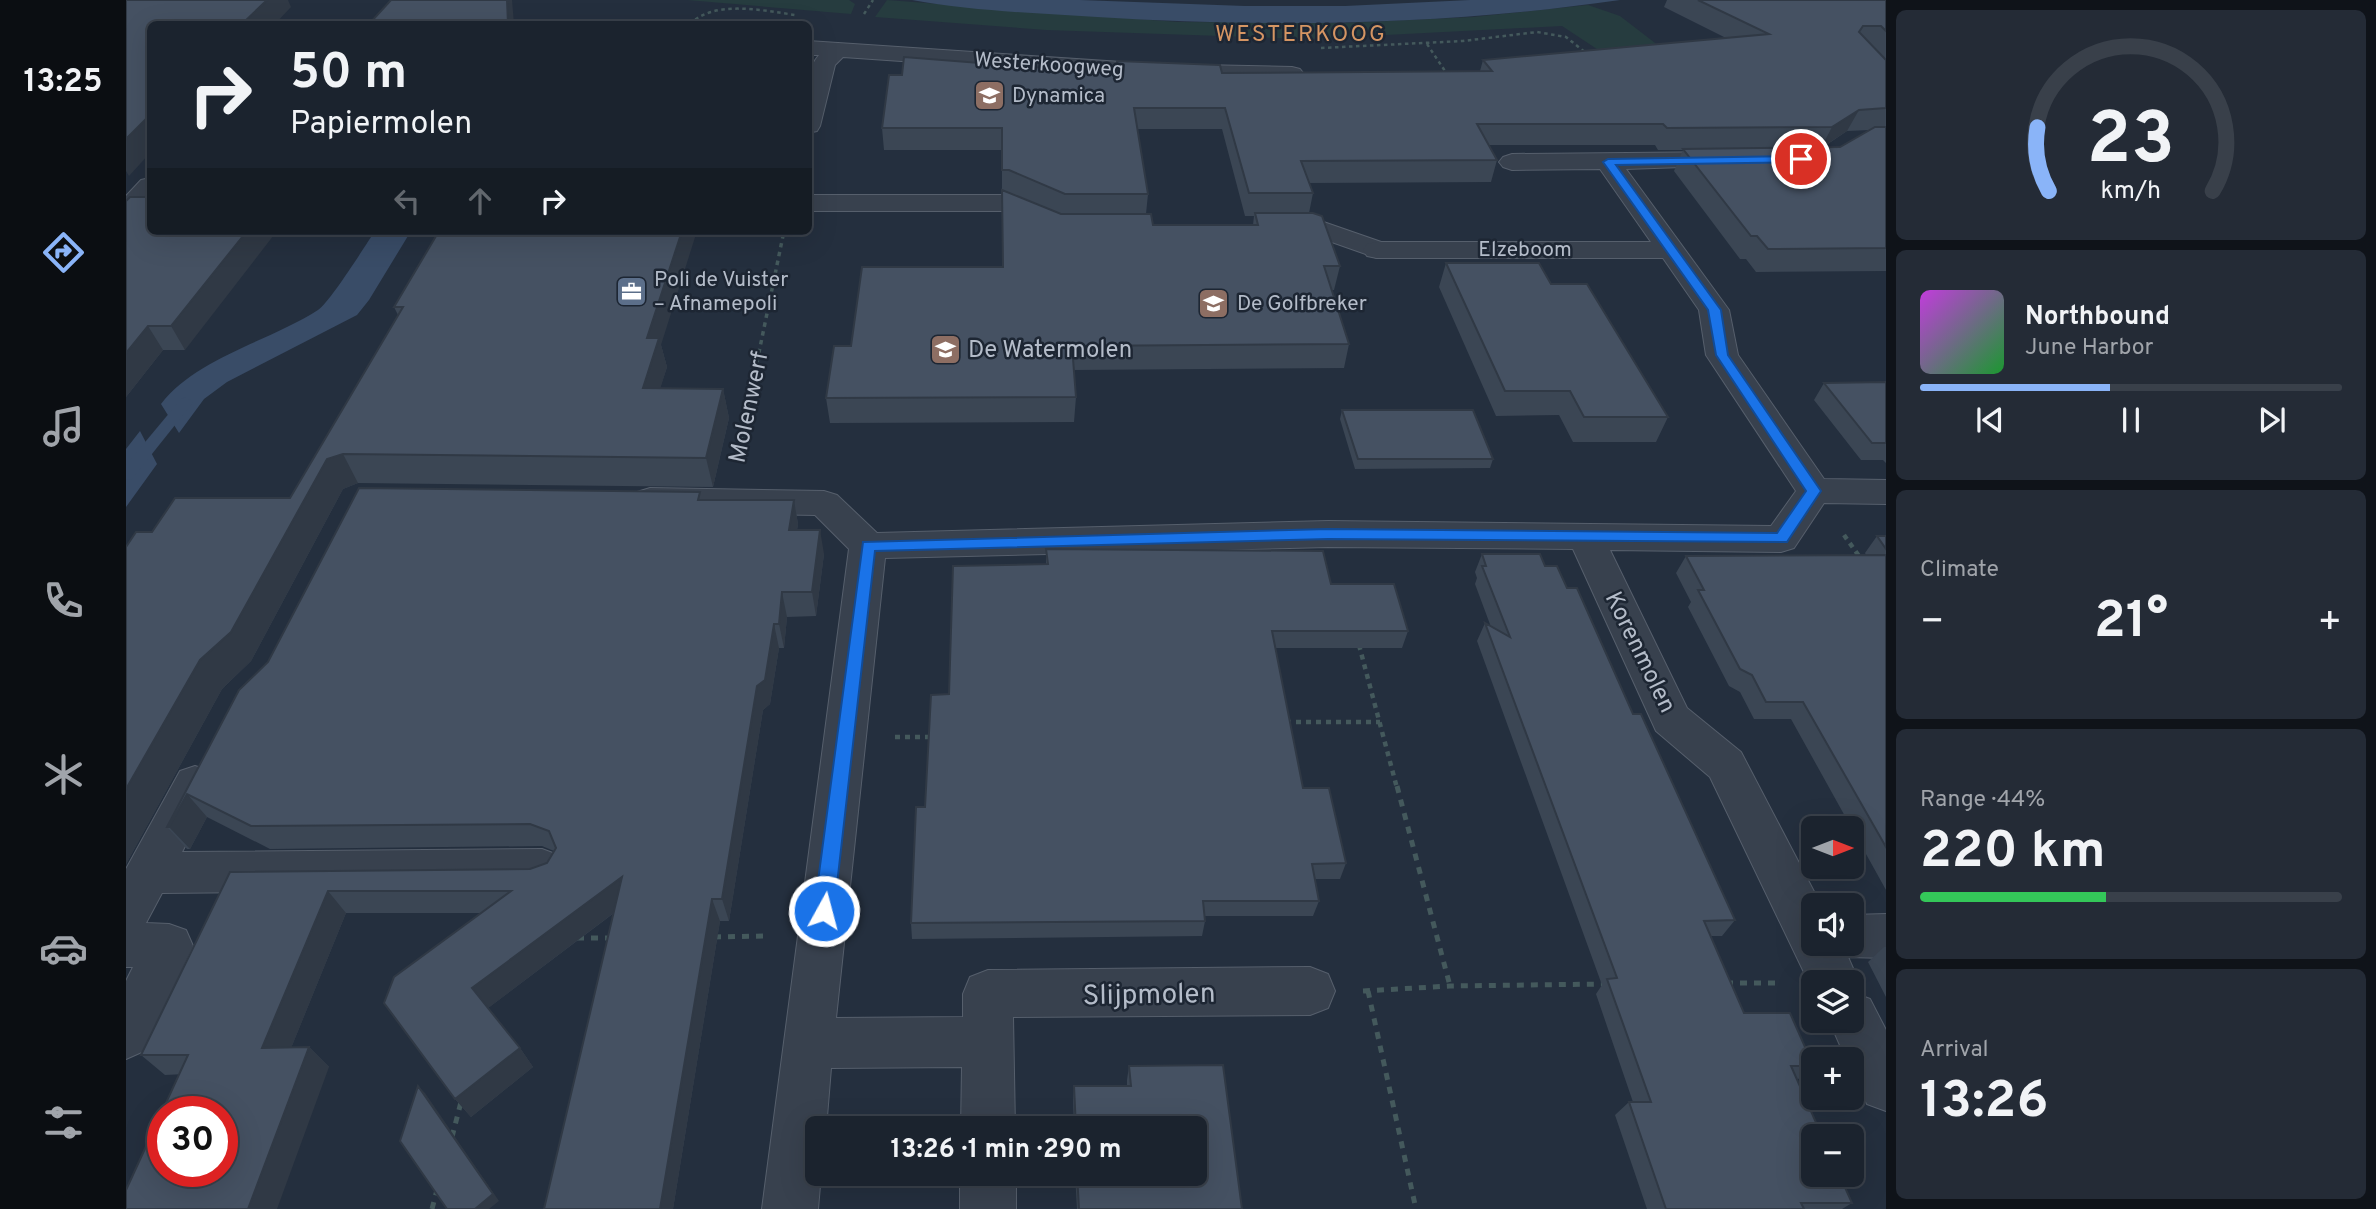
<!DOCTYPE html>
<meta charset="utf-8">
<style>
body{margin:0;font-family:Overpass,sans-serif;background:#242b36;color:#f1f3f6;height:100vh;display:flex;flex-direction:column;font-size:26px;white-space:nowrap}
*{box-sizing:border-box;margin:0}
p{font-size:23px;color:#a0a4aa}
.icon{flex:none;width:38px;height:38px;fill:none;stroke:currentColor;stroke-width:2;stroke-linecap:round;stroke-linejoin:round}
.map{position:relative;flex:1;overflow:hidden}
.sheet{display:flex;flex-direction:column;gap:10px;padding:10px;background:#0f1319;width:490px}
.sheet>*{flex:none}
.banner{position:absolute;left:21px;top:21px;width:665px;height:214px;border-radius:10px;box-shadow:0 7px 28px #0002,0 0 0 2px #39404a;background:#1b232e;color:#f1f3f6;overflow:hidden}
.needle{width:46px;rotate:90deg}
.tools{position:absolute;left:1675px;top:816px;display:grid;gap:14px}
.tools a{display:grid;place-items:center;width:63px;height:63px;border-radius:10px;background:#1b232e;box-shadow:0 7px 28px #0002,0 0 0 2px #39404a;font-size:35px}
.speed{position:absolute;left:21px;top:1096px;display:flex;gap:14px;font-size:35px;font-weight:700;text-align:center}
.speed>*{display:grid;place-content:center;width:91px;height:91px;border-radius:50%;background:#1b232e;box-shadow:0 7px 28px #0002,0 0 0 2px #39404a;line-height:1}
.speed .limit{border:10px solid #d22;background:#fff;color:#111}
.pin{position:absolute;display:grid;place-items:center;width:60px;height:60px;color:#fff;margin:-30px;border:4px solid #fff;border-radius:50%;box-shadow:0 2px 7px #0007}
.me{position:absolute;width:77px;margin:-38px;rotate:7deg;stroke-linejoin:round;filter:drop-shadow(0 0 5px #0008)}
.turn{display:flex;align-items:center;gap:24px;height:147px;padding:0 28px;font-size:32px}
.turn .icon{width:91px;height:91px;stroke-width:2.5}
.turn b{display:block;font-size:49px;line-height:60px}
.lanes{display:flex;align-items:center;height:66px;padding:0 28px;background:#0003;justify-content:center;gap:35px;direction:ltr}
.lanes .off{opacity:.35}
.big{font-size:52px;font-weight:700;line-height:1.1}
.sheet .widget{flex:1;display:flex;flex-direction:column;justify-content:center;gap:10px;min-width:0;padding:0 24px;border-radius:10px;background:#242b36}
.sheet .dial{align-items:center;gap:0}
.dial svg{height:182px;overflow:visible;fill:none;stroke:#39404a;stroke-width:7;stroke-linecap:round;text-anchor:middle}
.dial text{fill:#f1f3f6;stroke:none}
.song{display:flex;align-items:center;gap:21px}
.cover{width:84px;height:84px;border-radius:10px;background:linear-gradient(135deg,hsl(290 70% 55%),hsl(130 70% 35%))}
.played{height:7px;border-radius:4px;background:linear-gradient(90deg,#8ab4f8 45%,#39404a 45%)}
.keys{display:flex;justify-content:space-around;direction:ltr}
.heat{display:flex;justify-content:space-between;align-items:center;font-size:38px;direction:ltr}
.charge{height:10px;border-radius:5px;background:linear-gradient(90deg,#34c759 44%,#39404a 0)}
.trip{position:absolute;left:679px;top:1116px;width:402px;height:70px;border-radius:10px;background:#1b232e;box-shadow:0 7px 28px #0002,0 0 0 2px #39404a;font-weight:700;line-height:70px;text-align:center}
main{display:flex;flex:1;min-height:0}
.tabs{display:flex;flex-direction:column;width:126px;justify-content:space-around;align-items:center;background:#0b0e12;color:#a0a4aa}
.tabs .icon{width:49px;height:49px}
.tabs .active{color:#8ab4f8}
.tabs b{font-size:32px;color:#f1f3f6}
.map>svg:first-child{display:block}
.green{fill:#263c3f}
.water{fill:#394c67}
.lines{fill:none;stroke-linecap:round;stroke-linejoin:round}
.stream{fill:#394c67;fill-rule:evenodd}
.pedestrian-casing{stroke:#565f6c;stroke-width:2}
.minor-casing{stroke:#565f6c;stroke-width:2}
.path-far3{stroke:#44595c;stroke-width:2.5;stroke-dasharray:3.5 3.5;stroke-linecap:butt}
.path-far2{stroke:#44595c;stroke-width:3.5;stroke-dasharray:4.5 4.5;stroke-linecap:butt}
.path-far1{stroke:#44595c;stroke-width:4.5;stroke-dasharray:5 5;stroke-linecap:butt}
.path{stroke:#44595c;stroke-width:5;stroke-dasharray:7 7;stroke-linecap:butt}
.pedestrian{fill:#38414e;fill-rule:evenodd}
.minor{fill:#38414e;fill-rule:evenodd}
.wall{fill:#3b4654;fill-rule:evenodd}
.shaded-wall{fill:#303945}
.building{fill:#455162;stroke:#303945;stroke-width:2;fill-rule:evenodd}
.route{fill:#1a73e8;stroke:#114b97;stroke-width:2}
.labels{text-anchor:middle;stroke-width:5;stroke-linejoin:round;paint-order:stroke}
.far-street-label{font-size:21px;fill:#b4bcc9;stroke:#1d2633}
.far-poi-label{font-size:21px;fill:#b4bcc9;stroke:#1d2633;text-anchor:start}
.far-quarter-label{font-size:23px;letter-spacing:2px;fill:#d59563;stroke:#1d2633}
.poi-label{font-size:24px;fill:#b4bcc9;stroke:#1d2633;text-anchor:start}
.street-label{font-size:24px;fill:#b4bcc9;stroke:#1d2633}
.near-street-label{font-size:28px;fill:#b4bcc9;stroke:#1d2633}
</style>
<main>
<nav class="tabs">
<b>13:25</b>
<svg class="icon active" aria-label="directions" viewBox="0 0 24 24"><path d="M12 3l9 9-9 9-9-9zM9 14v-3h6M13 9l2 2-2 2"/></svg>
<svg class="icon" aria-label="music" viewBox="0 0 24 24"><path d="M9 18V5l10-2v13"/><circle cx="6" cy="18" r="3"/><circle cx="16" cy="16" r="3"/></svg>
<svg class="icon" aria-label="phone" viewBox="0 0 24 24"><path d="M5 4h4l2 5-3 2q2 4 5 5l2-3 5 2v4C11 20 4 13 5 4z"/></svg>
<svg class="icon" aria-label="climate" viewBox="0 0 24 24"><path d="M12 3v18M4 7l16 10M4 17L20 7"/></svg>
<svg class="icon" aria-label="car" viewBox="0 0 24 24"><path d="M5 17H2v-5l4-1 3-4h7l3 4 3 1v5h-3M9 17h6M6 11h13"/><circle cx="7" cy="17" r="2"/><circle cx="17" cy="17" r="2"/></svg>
<svg class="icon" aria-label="filters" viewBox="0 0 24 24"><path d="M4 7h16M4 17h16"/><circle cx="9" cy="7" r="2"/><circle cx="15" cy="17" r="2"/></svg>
</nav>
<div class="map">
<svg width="1760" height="1209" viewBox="0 0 1760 1209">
<rect width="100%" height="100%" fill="#242f3e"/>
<path class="green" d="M561 0H723L729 4 725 14Z
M761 0 1052 22 1219 23 1347 17 1462 5 1494 16 1533 46 1477 53 1436 26 1183 39 920 30 749 17Z"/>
<path class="water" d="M786 0H954L1119 6H1219L1344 0H1494C1321 25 1145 28 971 17 909 13 846 11 786 0Z
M249 231H285L243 300 231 315 101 382 78 399 53 433 35 404C70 358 144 341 192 310 204 302 239 246 249 231Z
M14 431 31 464 0 507V449Z"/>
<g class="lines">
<path class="stream" d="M60 397 67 402 65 405 6 479 0 480V465L55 399Z"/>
<defs>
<path id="pedestrian" d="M682 195H882L935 217 939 223 935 229 925 231 915 229 878 211H682Z
M1148 218H1186L1261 244 1265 250 1261 256 1251 258 1183 234 1138 232 1134 226 1138 220Z"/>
<path id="minor" d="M682 41 1026 64 1166 67 1174 69 1178 74 1174 79 1166 81 1026 78 717 57 709 65 694 126 691 131 682 133C682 109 676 74 693 55H682Z
M1604 152 1613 155 1617 160 1613 165 1500 169 1603 310 1612 355 1698 479 1760 480V504L1698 503 1668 548 1655 552 1484 550 1561 708 1615 752 1695 905H1687V943H1726V915L1760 914V958L1722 957 1733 982 1728 993 1744 999 1760 1030V1111L1741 1104 1726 1070V1059H1720L1703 1020H1726V982H1687V991L1584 777 1530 731 1447 549 1202 547 759 558 710 1018 837 1017V994L844 977 862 970 1184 967 1202 974 1209 991 1202 1008 1184 1015 887 1017 889 1129H835L836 1067 705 1068 700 1129H691V1174H695L692 1209H636L723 549 689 515 524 512 511 508 506 500 511 492 524 488 698 491 711 495 751 533 1202 521 1645 526 1670 491 1580 355 1573 310 1537 258H1251L1241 256 1237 250 1241 244 1251 242H1525L1474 169 1386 170 1377 167 1373 162 1377 157 1386 154Z
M24 178V202L15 212 0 213V196L15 180Z
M69 766 84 771 91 784 56 852 416 849 432 855 439 869 432 883 416 889 36 893 20 923 43 924 60 930 67 946 18 1051 0 1059V981L7 967H0V869L54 771Z
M834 1174H890V1209H834Z"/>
</defs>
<use href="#pedestrian" class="pedestrian-casing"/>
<use href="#minor" class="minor-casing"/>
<path class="path-far3" d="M738 14 747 0
M564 24C588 0 635 10 669 15
M1301 44 1321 74
M1195 48 1337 41 1411 32 1440 37 1460 53"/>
<path class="path-far2" d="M611 459 658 231"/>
<path class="path-far1" d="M611 460 612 457
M1718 535 1735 559
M1233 645 1271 788
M1160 722H1254
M769 737H809"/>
<path class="path" d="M1271 786 1324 986
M588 937 642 936
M451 938H485
M1600 983H1651
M1237 991 1324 986 1480 984
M1242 991 1290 1209
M326 1137 335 1102
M306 1209 311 1190"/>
<use href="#pedestrian" class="pedestrian"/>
<use href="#minor" class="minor"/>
</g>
<path class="wall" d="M1541 0H1760V271L1630 272 1620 259H1614L1548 171 1557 150H1532L1529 145H1363L1371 160 1365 182 1183 183 1187 193 1183 213 1214 266 1208 290H1206L1223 344 1218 368 948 370 950 397 948 422 704 423 700 398 725 346 876 267V150H758L756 128 990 74 991 61 1096 73 1354 71 1357 60 1600 38 1538 7ZM1011 129H1096L1119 216H1128L1127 225H1027L1020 214 1022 194ZM1744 130 1714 147 1696 148 1721 131Z
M24 197 59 350H37L0 397Z
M313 231 535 345 541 367 534 388 597 389 603 418 587 487 232 483 217 489 125 661 96 689 0 864V547L26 532 164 498 272 315 268 307Z
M1320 263 1425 284 1542 417 1530 442H1447L1433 415 1370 416 1313 287Z
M1760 382V463L1757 460H1735L1688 400 1698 383Z
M1216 410 1367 459 1364 468 1229 469 1214 419Z
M576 500H668L672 524 671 530 698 554 690 616 661 617 658 648H653L644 704 637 710 603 921H594L547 1209H418L488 913 362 1008 394 1048 407 1067 345 1117 329 1099 355 913H220L165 1048 183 1047 203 1067 39 1075 15 1055 104 872 404 869 421 863 428 851 416 846 144 849 81 817 64 849H61L41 827 113 690Z
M1751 536H1760V890L1665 719H1628L1614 692 1603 686 1562 607 1565 602 1550 573 1560 556 1740 555 1739 553Z
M920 549 1205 584 1282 631 1276 648H1149L1177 788 1220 863 1214 879H1189L1193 901 1187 916H1079V921L1076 936 786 939 785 923 799 807 823 694 920 564Z
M1356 554 1419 566 1441 588 1507 714 1609 920 1596 936H1585L1618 1013 1687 1067 1671 1080 1726 1203 1716 1209H1521L1489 1115 1503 1102H1507L1470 994 1476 985 1351 641 1359 623 1365 627 1349 584 1351 578 1349 572Z
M1758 947H1760V997L1742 962Z
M1097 1065 1116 1209H951L949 1174H1069V1129H948L947 1100 948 1086H1001V1080L1003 1066Z"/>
<path class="shaded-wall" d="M141 0H162L165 7 149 24H116Z
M381 0H386L388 24H382Z
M1733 110 1721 131 1695 148 1706 127Z
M24 115V153L3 176 0 171V139Z
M121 231H151L59 350 45 326Z
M556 231H571L535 345 541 367 525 418 517 388 521 338Z
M22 326 37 350 0 397V353Z
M597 389 603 418 587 487 580 458Z
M217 454 232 483 217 489 125 661 96 689 0 864V789L74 660 201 459Z
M668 500 672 524 667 555 663 530Z
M694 530 698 554 690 616 686 592Z
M656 592 661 617 658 648 653 624Z
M648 624 653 648 644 704 637 710 603 921 596 899 631 686Z
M61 794 81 817 64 849 43 827Z
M496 877 506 899 361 1009 346 988Z
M202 891 220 913 157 1068 136 1048Z
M586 899 594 921 547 1209H534Z
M183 1047 203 1067 151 1209H122Z
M394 1048 407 1067 345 1117 329 1099Z
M292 1086 299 1093 373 1201 363 1209H349Z"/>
<path class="building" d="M0 0H141L116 24H24V115L0 139Z
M265 0H381L382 24H243Z
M1572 0H1760V31L1755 26H1737L1733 32 1760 60V108L1733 110 1706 127 1541 128 1537 124H1351L1371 160 1175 161 1187 193H1123L1099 108H1008L1022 194H939L883 170H876V128H756L763 75H776L778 57 993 74 991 61 1094 65 1096 73 1366 71 1357 60 1643 34Z
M1749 127H1760V248L1642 249 1631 236H1625L1557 149 1714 147Z
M876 190 935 214H1025L1027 225H1132L1129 213H1187L1196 216 1214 266H1198L1223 344 946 346 950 397 700 398 708 346H725L736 267H877Z
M4 197H24V231H121L45 326H22L0 353V201Z
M313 231H556L521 338H533L517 388 597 389 580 458 217 454 201 459 105 632 74 660 0 789V547L10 532H26L49 498H164L277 307H268Z
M1320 263H1413L1425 284H1461L1542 417H1458L1444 391H1379Z
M1760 382V443H1746L1698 383Z
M1216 410H1347L1367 459H1232Z
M233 488 574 492 572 500H668L663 530H694L686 592H656L653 624H648L639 680 631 686 596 899H586L534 1209H418L496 877 346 988 394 1048 329 1099 258 1003 268 977 385 891H202L136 1048 183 1047 122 1209H0V1190L62 1055H15L104 872 404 869 421 863 430 848 423 831 404 824 125 826 61 794 43 827H41L113 690 142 662ZM37 1111H96V1171H37Z
M1751 536H1760V549Z
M920 549 1197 551 1205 584H1268L1282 631H1146L1177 788H1203L1220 863 1186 864 1193 901H1077L1079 921 785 923 790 807H799L805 695 823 694 827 566 922 564Z
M1356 554H1414L1419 566H1431L1441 588H1451L1507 714H1515L1609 920 1578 921 1618 1013H1664L1687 1065V1066H1665L1696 1136H1687V1174H1713L1726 1203H1675L1678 1209H1540L1503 1102H1525L1481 979 1491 978 1359 623 1384 637 1356 566H1360Z
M1760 555V847L1677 702H1640L1626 675 1614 669 1572 590H1578L1560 556Z
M1097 1065 1116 1209H953L951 1174H1069V1129H950L948 1086H1005L1003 1066Z
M292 1086 367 1194 349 1209H321L274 1141Z"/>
<path class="route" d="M1675 156 1680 159 1679 162 1490 165 1595 310 1602 355 1695 491 1661 542 1202 539 749 551 708 911 705 917 698 920 691 917 688 911 737 542 1202 529 1651 533 1680 491 1590 355 1582 310 1477 162 1482 159Z"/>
<defs>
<symbol id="school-square" viewBox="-11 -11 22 22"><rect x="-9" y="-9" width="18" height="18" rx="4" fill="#8d6e63" stroke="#1d2633"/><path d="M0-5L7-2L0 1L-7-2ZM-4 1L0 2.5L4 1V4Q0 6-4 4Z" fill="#fff"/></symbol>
<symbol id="office-square" viewBox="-11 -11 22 22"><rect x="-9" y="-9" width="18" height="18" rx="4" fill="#5c6f8a" stroke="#1d2633"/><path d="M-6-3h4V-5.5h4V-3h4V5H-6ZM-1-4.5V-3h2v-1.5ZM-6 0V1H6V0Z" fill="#fff"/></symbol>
</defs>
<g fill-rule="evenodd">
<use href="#school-square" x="846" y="78" width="35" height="35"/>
<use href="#office-square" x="488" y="274" width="35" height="35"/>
<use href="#school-square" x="1070" y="286" width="35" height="35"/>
<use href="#school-square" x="802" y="332" width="35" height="35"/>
</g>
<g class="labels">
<g class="far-street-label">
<text transform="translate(923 64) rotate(4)" y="7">Westerkoogweg</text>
<text x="1399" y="256">Elzeboom</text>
</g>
<g class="far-poi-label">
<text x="886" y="102">Dynamica</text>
<text x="528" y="286">Poli de Vuister<tspan x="528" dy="24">– Afnamepoli</tspan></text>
<text x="1111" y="310">De Golfbreker</text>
</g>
<g class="far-quarter-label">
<text x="1175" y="41">WESTERKOOG</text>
</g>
<g class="poi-label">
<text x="842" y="357">De Watermolen</text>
</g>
<g class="street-label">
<text transform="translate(622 407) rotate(-78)" y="8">Molenwerf</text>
<text transform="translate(1515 652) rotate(64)" y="8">Korenmolen</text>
</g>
<g class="near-street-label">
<text transform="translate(1023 993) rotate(-1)" y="10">Slijpmolen</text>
</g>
</g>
</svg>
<div class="tools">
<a><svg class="needle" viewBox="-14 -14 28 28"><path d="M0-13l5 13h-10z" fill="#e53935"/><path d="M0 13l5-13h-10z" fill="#a0a4aa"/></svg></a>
<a><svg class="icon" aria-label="sound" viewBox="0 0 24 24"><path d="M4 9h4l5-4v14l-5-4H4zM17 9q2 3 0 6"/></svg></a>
<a><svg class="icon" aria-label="layers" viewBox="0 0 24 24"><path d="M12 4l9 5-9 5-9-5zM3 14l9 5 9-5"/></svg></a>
<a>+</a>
<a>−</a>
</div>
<div class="speed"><div class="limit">30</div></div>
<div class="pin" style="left:1675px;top:159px;background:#d93025"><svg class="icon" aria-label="arrive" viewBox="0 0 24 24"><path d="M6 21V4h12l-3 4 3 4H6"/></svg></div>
<svg class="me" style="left:698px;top:911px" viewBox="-20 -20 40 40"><circle r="17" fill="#1a73e8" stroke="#fff" stroke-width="3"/><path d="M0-11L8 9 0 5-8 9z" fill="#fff"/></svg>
<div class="trip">13:26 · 1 min · 290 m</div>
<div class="banner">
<div class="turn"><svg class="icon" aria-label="right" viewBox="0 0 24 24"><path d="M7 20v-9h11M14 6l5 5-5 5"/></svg><div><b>50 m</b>Papiermolen</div></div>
<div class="lanes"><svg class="icon off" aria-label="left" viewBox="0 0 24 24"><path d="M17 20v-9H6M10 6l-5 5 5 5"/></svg><svg class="icon off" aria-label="ahead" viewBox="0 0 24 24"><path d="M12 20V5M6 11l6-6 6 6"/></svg><svg class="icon" aria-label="right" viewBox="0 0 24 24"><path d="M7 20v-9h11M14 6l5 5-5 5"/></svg></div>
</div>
</div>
<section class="sheet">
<div class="widget dial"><svg viewBox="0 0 100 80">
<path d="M14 69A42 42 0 1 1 86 69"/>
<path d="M14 69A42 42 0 0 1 9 41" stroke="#8ab4f8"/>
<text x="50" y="56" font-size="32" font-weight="700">23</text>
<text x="50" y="72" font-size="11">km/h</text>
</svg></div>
<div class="widget">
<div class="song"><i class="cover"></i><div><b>Northbound</b><p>June Harbor</p></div></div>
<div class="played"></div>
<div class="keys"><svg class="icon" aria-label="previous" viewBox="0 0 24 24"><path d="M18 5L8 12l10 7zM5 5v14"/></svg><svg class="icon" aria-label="pause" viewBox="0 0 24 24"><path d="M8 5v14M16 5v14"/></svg><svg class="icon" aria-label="next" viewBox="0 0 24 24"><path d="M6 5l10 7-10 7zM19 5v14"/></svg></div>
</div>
<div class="widget"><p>Climate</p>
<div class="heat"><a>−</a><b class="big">21°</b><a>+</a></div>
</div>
<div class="widget"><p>Range · 44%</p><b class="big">220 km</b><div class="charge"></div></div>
<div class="widget"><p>Arrival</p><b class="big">13:26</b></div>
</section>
</main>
